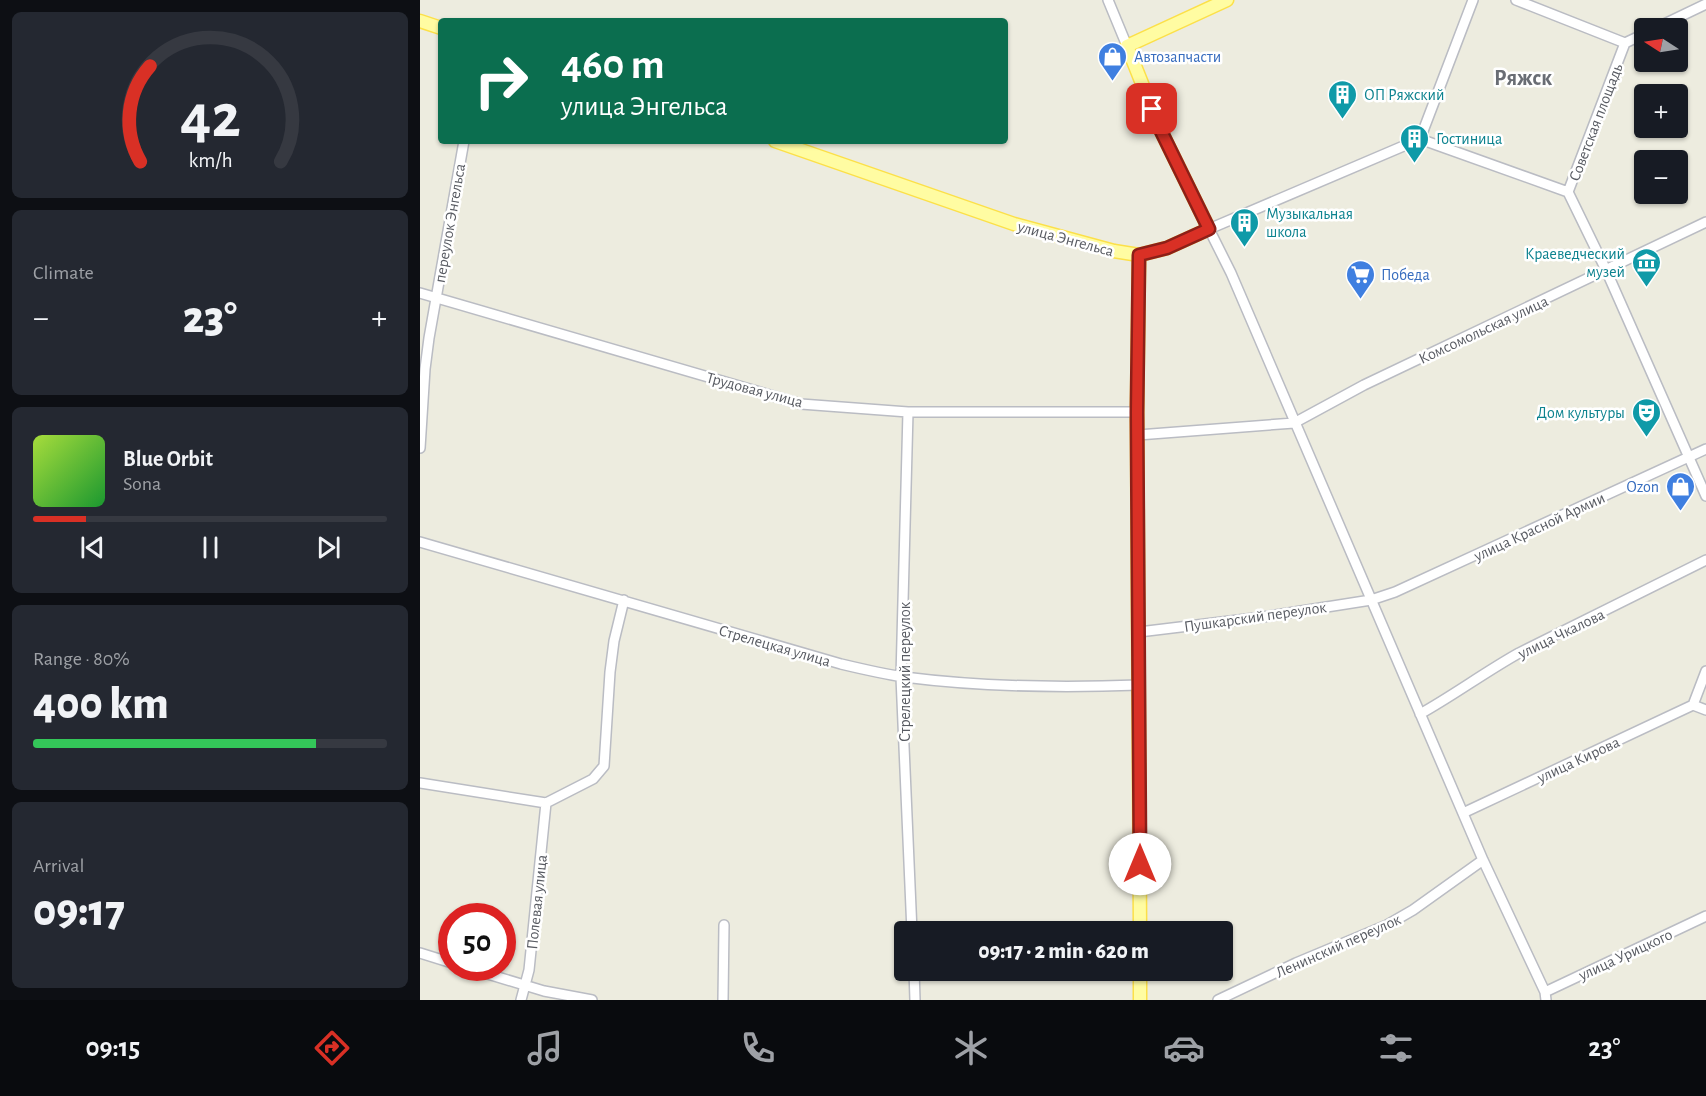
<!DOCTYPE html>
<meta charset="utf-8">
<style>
body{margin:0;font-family:"Alegreya Sans",sans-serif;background:#242831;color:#f1f3f6;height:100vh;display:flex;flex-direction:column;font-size:22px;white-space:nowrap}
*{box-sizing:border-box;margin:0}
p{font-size:20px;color:#9ea1a6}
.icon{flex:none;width:33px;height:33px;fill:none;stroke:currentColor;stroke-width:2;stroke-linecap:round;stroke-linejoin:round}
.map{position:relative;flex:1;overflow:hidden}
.drawer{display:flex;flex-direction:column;gap:12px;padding:12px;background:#0d0f14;width:420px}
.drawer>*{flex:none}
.top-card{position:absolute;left:18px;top:18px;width:570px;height:126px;border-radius:6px;box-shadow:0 2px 4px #0004;background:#0b6e4f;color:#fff;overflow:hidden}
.needle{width:39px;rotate:282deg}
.buttons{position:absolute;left:1214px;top:18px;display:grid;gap:12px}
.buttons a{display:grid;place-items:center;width:54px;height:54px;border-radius:6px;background:#171b24;box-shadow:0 2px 4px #0004;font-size:30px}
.speed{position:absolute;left:18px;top:903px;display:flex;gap:12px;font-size:30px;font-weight:700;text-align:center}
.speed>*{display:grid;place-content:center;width:78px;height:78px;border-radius:50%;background:#171b24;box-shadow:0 2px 4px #0004;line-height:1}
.speed .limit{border:9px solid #d22;background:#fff;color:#111}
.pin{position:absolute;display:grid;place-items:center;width:51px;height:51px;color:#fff;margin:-26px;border-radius:12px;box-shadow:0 3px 9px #0006}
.me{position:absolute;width:66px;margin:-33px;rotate:0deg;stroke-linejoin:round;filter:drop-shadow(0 0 4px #0008)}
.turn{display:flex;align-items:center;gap:21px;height:126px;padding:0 24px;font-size:27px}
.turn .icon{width:78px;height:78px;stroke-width:2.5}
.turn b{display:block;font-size:42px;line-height:51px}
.big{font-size:45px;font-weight:800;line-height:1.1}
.drawer .widget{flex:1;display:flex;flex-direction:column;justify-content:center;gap:9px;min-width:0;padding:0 21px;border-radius:9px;background:#242831}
.drawer .dial{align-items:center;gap:0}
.dial svg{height:156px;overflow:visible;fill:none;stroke:#363941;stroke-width:7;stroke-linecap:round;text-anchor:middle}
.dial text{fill:#f1f3f6;stroke:none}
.song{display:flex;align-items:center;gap:18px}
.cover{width:72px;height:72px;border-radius:9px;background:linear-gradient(135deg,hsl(80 70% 55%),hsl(130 70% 35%))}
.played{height:6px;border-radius:3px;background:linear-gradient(90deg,#d93025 15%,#363941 15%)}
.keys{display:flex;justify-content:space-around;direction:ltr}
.heat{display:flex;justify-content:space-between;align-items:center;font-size:33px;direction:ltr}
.charge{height:9px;border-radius:4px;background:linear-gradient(90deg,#34c759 80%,#363941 0)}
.trip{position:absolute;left:474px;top:921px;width:339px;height:60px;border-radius:6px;background:#171b24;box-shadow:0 2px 4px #0004;font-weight:800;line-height:60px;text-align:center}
.dock{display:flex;height:96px;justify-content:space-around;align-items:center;background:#090b0e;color:#9ea1a6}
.dock .icon{width:42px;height:42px}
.dock .on{color:#d93025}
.dock b{font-size:27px;color:#f1f3f6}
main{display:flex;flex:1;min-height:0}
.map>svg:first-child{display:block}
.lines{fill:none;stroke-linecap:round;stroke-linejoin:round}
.minor-casing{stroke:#babcc3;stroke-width:12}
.major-casing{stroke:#fce049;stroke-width:15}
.minor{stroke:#fff;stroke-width:9}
.major{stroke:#fffca2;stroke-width:12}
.route-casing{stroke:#8d1f18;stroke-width:15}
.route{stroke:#d93025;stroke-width:10}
.labels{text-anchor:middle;stroke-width:5;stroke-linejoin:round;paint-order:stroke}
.shop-label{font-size:16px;fill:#366cbe;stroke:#fff;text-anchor:start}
.culture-label{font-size:16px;fill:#0d838f;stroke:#fff;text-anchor:start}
.street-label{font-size:16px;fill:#585b62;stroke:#fff}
.district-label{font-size:22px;font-weight:bold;fill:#696d74;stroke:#fff}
</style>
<main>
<section class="drawer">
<div class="widget dial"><svg viewBox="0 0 100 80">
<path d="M14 69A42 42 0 1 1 86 69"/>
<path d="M14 69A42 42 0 0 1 19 20" stroke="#d93025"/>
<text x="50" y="56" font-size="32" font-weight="700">42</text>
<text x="50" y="72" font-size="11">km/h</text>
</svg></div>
<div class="widget"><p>Climate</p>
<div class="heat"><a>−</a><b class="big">23°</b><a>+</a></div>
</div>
<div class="widget">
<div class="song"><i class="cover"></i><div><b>Blue Orbit</b><p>Sona</p></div></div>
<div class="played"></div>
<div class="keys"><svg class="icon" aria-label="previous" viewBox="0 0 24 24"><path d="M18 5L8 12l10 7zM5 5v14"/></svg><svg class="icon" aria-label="pause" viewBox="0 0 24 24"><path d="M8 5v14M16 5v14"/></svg><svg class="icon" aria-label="next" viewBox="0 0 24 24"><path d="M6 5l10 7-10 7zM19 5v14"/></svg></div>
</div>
<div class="widget"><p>Range · 80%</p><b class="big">400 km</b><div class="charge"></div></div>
<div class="widget"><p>Arrival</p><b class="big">09:17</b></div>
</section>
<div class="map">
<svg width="1286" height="1000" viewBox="0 0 1286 1000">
<rect width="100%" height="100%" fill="#edecdf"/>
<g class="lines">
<defs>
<path id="minor" d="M688 0 707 46
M1096 0 1205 43 1148 192
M1236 28 1286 4
M1205 43 1224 34
M1000 139 789 229 811 273 1063 860 1125 992 1126 1000
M1000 139 1148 192
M1000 139 1053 0
M1148 192 1186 270 1286 496
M0 293 381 404 488 412H717
M488 412 481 677 492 932
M718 435 874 423 944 385 1286 222
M0 448 5 369 9 338 44 141
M0 542 421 664C442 669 463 674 484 677 562 687 641 688 719 685
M719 632 843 617 951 600 975 592 1286 449
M1273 705 1286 671
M1273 705 1286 710
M1000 714C1034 695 1065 672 1099 653L1286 560
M0 783 126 803 173 779 184 766 190 672 194 641 204 600
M1043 813 1273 705
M0 953 32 963
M48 968 124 991 172 1000
M494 970 495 1000
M1125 992 1286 916
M101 1000 109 970 126 803
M303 1000 304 925
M798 1000 876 963 967 925 993 910 1063 860"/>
<path id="major" d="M0 21 21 28
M355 141 594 224 694 251 719 255 747 248 789 229 741 131 707 46 807 0
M719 255 717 412 720 932
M720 970V1000"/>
</defs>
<use href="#minor" class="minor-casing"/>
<use href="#major" class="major-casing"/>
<use href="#minor" class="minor"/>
<use href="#major" class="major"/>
</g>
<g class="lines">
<defs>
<path id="route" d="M720 864 717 412 719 255 747 248 789 229 741 131 732 109"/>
</defs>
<use href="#route" class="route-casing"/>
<use href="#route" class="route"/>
</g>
<defs>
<symbol id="shop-pin" viewBox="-11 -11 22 30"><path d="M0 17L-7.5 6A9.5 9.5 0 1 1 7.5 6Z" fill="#3f7fe0" stroke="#fff"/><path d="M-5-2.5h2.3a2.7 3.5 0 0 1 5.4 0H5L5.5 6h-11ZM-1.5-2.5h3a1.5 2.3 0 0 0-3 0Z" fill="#fff"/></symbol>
<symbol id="building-pin" viewBox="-11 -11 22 30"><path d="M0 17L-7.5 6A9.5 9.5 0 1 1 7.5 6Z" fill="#0f9aa8" stroke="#fff"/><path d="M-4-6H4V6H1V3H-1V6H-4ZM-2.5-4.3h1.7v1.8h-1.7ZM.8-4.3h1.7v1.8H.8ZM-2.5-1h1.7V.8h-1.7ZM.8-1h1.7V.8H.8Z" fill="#fff"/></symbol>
<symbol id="museum-pin" viewBox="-11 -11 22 30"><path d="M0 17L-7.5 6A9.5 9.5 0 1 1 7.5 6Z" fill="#0f9aa8" stroke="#fff"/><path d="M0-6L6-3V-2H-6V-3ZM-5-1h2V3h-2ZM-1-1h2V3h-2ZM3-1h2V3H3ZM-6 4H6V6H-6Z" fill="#fff"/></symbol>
<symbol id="supermarket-pin" viewBox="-11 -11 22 30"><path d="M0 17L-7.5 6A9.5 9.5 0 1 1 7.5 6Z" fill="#3f7fe0" stroke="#fff"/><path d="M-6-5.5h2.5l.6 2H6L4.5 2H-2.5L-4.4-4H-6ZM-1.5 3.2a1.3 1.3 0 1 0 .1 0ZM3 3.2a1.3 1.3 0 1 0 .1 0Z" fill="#fff"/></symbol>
<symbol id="theatre-pin" viewBox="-11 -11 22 30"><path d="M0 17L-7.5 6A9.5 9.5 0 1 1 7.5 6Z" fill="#0f9aa8" stroke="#fff"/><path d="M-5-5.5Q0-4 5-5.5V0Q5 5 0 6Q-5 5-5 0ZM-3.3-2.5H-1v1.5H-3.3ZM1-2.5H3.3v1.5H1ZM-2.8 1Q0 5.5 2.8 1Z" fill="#fff"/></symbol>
</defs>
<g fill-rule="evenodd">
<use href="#shop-pin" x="676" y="40" width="33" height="45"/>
<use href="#building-pin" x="906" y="78" width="33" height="45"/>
<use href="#building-pin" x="978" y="122" width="33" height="45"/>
<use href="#building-pin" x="808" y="206" width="33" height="45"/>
<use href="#museum-pin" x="1210" y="246" width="33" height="45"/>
<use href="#supermarket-pin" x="924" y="258" width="33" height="45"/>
<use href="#theatre-pin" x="1210" y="396" width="33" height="45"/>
<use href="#shop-pin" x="1244" y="470" width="33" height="45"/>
</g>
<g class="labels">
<g class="shop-label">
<text x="714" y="62">Автозапчасти</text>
<text x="961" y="280">Победа</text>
<text x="1239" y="492" text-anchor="end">Ozon</text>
</g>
<g class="culture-label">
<text x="944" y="100">ОП Ряжский</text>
<text x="1016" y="144">Гостиница</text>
<text x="846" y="219">Музыкальная<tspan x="846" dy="18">школа</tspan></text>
<text x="1205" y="259" text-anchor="end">Краеведческий<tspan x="1205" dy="18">музей</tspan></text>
<text x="1205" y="418" text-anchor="end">Дом культуры</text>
</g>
<g class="street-label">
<text transform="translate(1175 122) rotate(-69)" y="6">Советская площадь</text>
<text transform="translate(29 223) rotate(-80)" y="6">переулок Энгельса</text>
<text transform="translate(646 238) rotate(15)" y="6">улица Энгельса</text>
<text transform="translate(1063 329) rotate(-25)" y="6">Комсомольская улица</text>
<text transform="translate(335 389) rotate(15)" y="6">Трудовая улица</text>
<text transform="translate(1119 526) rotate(-25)" y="6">улица Красной Армии</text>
<text transform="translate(835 616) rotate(-8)" y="6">Пушкарский переулок</text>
<text transform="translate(1141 633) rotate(-26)" y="6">улица Чкалова</text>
<text transform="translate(355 645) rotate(16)" y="6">Стрелецкая улица</text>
<text transform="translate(484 672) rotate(-90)" y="6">Стрелецкий переулок</text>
<text transform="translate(1158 759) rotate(-25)" y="6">улица Кирова</text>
<text transform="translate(116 902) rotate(-84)" y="6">Полевая улица</text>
<text transform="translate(918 945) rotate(-24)" y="6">Ленинский переулок</text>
<text transform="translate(1205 954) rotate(-25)" y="6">улица Урицкого</text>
</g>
<g class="district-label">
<text x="1103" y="85">Ряжск</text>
</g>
</g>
</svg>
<div class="buttons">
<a><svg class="needle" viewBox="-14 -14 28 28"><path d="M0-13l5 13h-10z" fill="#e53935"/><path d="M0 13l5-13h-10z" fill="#9ea1a6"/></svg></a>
<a>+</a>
<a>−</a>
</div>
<div class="speed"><div class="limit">50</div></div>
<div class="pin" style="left:732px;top:109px;background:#d93025"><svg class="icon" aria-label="arrive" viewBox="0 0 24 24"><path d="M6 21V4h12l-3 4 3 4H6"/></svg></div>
<svg class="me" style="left:720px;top:864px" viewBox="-20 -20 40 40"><circle r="19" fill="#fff"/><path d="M0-13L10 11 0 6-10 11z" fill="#d93025"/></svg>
<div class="trip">09:17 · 2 min · 620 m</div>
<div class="top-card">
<div class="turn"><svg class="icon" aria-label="right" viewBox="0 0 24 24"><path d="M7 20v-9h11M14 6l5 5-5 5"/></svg><div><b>460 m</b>улица Энгельса</div></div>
</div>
</div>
</main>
<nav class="dock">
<b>09:15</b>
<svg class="icon on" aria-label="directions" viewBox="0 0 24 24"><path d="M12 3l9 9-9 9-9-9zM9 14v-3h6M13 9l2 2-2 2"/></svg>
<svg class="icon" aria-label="music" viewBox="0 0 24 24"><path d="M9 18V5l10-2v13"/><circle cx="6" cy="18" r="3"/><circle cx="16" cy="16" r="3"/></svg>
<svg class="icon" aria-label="phone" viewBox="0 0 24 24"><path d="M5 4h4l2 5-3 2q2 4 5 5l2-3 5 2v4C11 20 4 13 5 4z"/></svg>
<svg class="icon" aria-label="climate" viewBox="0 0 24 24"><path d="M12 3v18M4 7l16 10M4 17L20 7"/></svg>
<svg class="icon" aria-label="car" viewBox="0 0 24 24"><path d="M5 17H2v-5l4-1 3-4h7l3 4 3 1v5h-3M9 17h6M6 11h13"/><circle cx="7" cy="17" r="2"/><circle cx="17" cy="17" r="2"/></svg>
<svg class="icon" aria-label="filters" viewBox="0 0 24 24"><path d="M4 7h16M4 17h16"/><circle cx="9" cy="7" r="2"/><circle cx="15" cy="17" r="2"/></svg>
<b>23°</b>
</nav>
